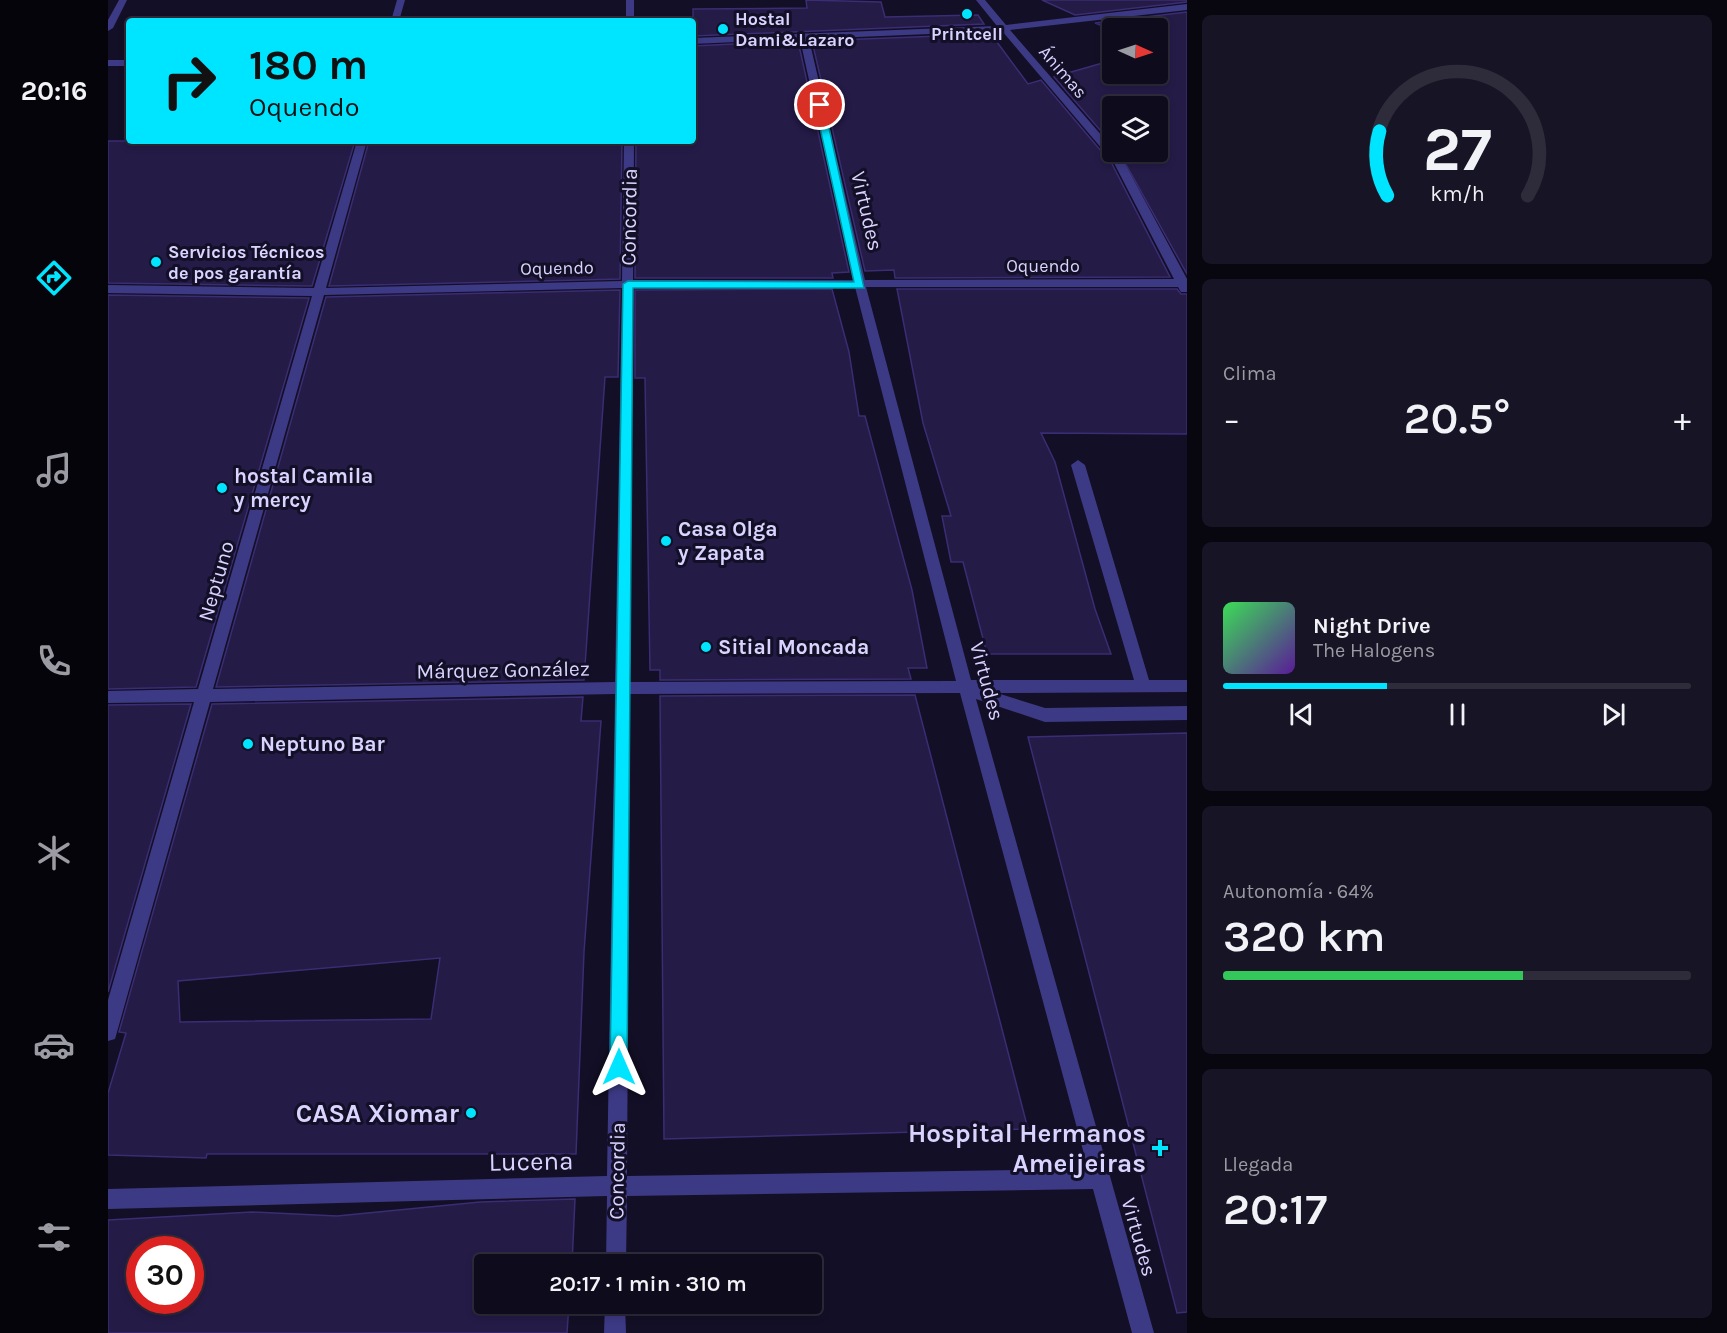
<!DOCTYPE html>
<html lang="es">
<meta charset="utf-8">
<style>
body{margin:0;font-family:Karla,sans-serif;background:#171425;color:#f1f3f6;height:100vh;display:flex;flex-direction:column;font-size:22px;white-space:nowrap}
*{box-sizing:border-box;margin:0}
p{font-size:20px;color:#9b9ba3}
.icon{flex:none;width:33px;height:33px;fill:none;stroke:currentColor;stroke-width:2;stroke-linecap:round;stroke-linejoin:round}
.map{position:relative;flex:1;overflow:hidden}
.sheet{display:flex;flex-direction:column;gap:15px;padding:15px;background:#08060f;width:540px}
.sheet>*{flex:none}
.guide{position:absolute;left:18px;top:18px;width:570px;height:126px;border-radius:6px;box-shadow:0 3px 9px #0003,0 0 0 2px #2e2b3b;background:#00e5ff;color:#111;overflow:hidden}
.needle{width:39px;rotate:93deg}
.fabs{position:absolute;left:994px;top:18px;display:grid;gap:12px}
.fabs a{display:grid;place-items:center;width:66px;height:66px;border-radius:6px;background:#0e0b1c;box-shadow:0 3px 9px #0003,0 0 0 2px #2e2b3b;font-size:30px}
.speed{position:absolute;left:18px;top:1236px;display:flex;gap:12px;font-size:30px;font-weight:700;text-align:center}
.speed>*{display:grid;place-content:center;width:78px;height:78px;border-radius:50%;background:#0e0b1c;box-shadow:0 3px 9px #0003,0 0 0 2px #2e2b3b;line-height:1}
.speed .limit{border:9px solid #d22;background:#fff;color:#111}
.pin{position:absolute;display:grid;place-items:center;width:51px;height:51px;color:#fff;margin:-26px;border:3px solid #fff;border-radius:50%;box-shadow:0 2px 6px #0007}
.me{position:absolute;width:66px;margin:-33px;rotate:0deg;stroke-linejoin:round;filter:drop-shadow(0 0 4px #0008)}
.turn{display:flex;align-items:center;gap:21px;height:126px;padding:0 24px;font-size:27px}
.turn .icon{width:78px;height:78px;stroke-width:2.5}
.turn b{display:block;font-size:42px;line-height:51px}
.big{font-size:45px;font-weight:600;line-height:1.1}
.sheet .widget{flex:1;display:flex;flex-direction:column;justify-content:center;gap:9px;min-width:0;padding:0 21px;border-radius:9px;background:#171425}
.sheet .dial{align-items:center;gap:0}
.dial svg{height:156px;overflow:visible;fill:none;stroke:#2e2b3b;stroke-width:7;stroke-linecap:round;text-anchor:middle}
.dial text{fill:#f1f3f6;stroke:none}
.song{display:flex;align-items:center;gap:18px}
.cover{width:72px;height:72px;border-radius:9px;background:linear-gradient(135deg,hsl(130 70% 55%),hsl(270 70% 35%))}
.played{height:6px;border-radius:3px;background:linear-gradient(90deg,#00e5ff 35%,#2e2b3b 35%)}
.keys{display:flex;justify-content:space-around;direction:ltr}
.heat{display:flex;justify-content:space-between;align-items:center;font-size:33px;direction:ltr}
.charge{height:9px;border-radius:4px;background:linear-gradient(90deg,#34c759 64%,#2e2b3b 0)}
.trip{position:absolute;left:366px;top:1254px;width:348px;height:60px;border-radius:6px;background:#0e0b1c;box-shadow:0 3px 9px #0003,0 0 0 2px #2e2b3b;font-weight:600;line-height:60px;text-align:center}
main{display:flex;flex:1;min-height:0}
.menu{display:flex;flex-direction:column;width:108px;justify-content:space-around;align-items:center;background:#06040b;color:#9b9ba3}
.menu .icon{width:42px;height:42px}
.menu .selected{color:#00e5ff}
.menu b{font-size:27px;color:#f1f3f6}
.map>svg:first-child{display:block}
.building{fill:#241b47;stroke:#3b2d73;stroke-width:1.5;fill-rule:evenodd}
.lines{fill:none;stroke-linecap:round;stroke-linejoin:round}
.minor{fill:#3d3a85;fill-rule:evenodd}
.route{fill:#00e5ff;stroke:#0095a6;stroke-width:1.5}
.poi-dot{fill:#00e5ff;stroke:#130f26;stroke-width:2}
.labels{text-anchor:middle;stroke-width:6;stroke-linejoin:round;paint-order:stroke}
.far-poi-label{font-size:18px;font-weight:bold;fill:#d9d4ff;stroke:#130f26;text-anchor:start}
.far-street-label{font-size:18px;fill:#d9d4ff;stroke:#130f26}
.street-label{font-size:21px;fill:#d9d4ff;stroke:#130f26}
.poi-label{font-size:21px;font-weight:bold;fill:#d9d4ff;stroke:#130f26;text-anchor:start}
.near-poi-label{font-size:26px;font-weight:bold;fill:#d9d4ff;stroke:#130f26;text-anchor:end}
.near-street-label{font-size:26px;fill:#d9d4ff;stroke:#130f26}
</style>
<main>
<nav class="menu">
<b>20:16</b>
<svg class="icon selected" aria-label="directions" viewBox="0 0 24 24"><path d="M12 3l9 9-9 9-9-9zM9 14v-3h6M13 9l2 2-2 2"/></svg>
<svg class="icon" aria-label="music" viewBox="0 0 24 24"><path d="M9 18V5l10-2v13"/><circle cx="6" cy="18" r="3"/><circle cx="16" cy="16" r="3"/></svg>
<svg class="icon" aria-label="phone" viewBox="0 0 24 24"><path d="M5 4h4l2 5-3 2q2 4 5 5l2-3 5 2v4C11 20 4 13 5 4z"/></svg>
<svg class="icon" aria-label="climate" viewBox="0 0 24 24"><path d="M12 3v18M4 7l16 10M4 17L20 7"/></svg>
<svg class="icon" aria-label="car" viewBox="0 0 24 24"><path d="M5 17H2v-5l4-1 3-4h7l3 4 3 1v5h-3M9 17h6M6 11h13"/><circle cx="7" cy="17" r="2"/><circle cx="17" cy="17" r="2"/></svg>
<svg class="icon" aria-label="filters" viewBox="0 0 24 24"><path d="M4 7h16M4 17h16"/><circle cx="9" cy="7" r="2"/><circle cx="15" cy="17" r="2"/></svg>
</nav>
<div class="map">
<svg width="1079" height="1333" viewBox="0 0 1079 1333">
<rect width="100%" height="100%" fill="#130f26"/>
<path class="building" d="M698 0 773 2 777 17 870 15 876 24 585 36V9L699 8Z
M934 0H1079V2L967 15Z
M1079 12V274L1011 152H1050V106H1005V145L946 77 1005 60V74H1050V28L1005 30 987 23Z
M883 34 920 84 933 80 1004 164 1062 277 787 278 786 270 757 271 704 41Z
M690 41 741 272 724 273 725 278H527L528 141H585V46Z
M0 141H247L204 286 0 283Z
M261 141H514L512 279 221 286Z
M724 289 741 352 751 416H757L804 590 819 668H800L803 679 552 680V670H542L537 378H527V290Z
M789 289H1069L1073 294H1079V434L933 433 947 462 987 609 1003 654H879L855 562H843L834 516H843L815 423Z
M512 290 510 377H497L476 680 108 687 218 297Z
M0 295 201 298 88 687 0 689Z
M807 695 920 1129 556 1139 552 696Z
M475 697 473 721H493L476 952 468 1154H99L98 1158 0 1155V1093L18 1033 11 1032 104 704ZM332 958 323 1019 72 1022 70 981Z
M83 704 0 992V705Z
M1079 733V1312L1069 1313 920 737Z
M467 1199 464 1264H376V1304H461L459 1333H0V1220L144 1212 229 1216 372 1202ZM32 1250H82V1300H32Z"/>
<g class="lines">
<path class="minor" d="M11 0H19L5 28 0 31V20Z
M289 0H297L291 21H283Z
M518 0H526V21H518Z
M868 0H877L898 25 1079 4V10L902 30 1015 160 1079 279V292H1073L1070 287H758L863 680H1026L963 465 970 460 977 465 1041 680H1079V692L889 693 937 708 1079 706V720L937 722 868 699 1046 1333H1024L985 1189 519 1196 518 1264H498L499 1196 0 1209V1189L499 1176 507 694 102 702 9 1032 7 1039 0 1041V1000L86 702 0 703V691L90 689 204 296 0 293V285L206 288 249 141H259L218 288 514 281 516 141H526L525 280H745L692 39 585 44V38L889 26ZM894 31 1006 163 1066 279 757 280 701 39ZM747 287 848 681 522 682 525 288ZM514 288 507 682 105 689 216 295ZM852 693 980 1169 519 1176 522 694Z
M0 60H21V66H0Z
M497 1304H517L518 1333H496Z"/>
</g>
<path class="route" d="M712 102 716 105 756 288H525L519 1067 517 1073 511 1076 505 1073 502 1067 515 284 520 281 746 282 707 105Z"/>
<g class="poi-dot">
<circle cx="859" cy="14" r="6"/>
<circle cx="615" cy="29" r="6"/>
<circle cx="48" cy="262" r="6"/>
<circle cx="114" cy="488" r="6"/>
<circle cx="558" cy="541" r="6"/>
<circle cx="598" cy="647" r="6"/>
<circle cx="140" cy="744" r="6"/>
<circle cx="363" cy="1113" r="6"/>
<path d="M1049 1139h6v6h6v6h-6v6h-6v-6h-6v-6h6z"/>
</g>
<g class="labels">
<g class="far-poi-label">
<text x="627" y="25">Hostal<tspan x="627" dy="21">Dami&amp;Lazaro</tspan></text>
<text x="859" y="40" text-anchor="middle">Printcell</text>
<text x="60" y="258">Servicios Técnicos<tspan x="60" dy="21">de pos garantía</tspan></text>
</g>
<g class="far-street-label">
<text transform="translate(955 72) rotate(49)" y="6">Ánimas</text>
<text x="935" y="272">Oquendo</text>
<text transform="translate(449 268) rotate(-1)" y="6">Oquendo</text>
</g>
<g class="street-label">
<text transform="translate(759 211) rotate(77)" y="7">Virtudes</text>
<text transform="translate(521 217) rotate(-89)" y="7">Concordia</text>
<text transform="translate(108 581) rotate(-74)" y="7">Neptuno</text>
<text transform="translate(395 670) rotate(-1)" y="7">Márquez González</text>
<text transform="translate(879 681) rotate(75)" y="7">Virtudes</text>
<text transform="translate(509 1171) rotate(-89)" y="7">Concordia</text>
<text transform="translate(1031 1237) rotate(74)" y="7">Virtudes</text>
</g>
<g class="poi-label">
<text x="126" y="483">hostal Camila<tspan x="126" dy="24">y mercy</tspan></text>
<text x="570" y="536">Casa Olga<tspan x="570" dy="24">y Zapata</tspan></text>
<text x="610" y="654">Sitial Moncada</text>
<text x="152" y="751">Neptuno Bar</text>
</g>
<g class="near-poi-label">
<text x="351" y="1122">CASA Xiomar</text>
<text x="1038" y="1142">Hospital Hermanos<tspan x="1038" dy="30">Ameijeiras</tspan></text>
</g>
<g class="near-street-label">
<text transform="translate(423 1161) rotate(-1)" y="9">Lucena</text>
</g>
</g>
</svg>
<div class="fabs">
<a><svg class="needle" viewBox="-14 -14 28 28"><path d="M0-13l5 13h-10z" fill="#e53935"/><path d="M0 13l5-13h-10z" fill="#9b9ba3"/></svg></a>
<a><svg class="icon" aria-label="layers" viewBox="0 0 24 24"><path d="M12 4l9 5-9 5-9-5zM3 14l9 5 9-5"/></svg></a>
</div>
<div class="speed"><div class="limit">30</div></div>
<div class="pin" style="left:712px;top:105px;background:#d93025"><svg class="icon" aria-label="arrive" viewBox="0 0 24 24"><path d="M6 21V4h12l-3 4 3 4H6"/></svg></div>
<svg class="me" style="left:511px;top:1067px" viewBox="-20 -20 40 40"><path d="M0-17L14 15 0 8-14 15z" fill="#00e5ff" stroke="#fff" stroke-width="4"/></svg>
<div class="trip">20:17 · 1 min · 310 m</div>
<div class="guide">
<div class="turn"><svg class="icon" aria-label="right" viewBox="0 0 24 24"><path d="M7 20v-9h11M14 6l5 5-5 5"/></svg><div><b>180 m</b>Oquendo</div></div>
</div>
</div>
<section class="sheet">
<div class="widget dial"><svg viewBox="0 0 100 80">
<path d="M14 69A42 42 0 1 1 86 69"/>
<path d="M14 69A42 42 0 0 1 10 36" stroke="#00e5ff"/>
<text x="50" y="56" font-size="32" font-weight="700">27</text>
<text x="50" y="72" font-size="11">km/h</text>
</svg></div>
<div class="widget"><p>Clima</p>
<div class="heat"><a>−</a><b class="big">20.5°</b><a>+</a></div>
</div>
<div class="widget">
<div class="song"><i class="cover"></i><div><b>Night Drive</b><p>The Halogens</p></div></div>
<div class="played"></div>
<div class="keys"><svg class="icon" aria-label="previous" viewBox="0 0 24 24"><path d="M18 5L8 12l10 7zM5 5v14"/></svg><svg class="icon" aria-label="pause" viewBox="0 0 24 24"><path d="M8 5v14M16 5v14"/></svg><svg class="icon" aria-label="next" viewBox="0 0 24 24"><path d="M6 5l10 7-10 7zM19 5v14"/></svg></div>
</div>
<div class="widget"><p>Autonomía · 64%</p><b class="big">320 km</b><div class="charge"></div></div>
<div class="widget"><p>Llegada</p><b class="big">20:17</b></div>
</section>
</main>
